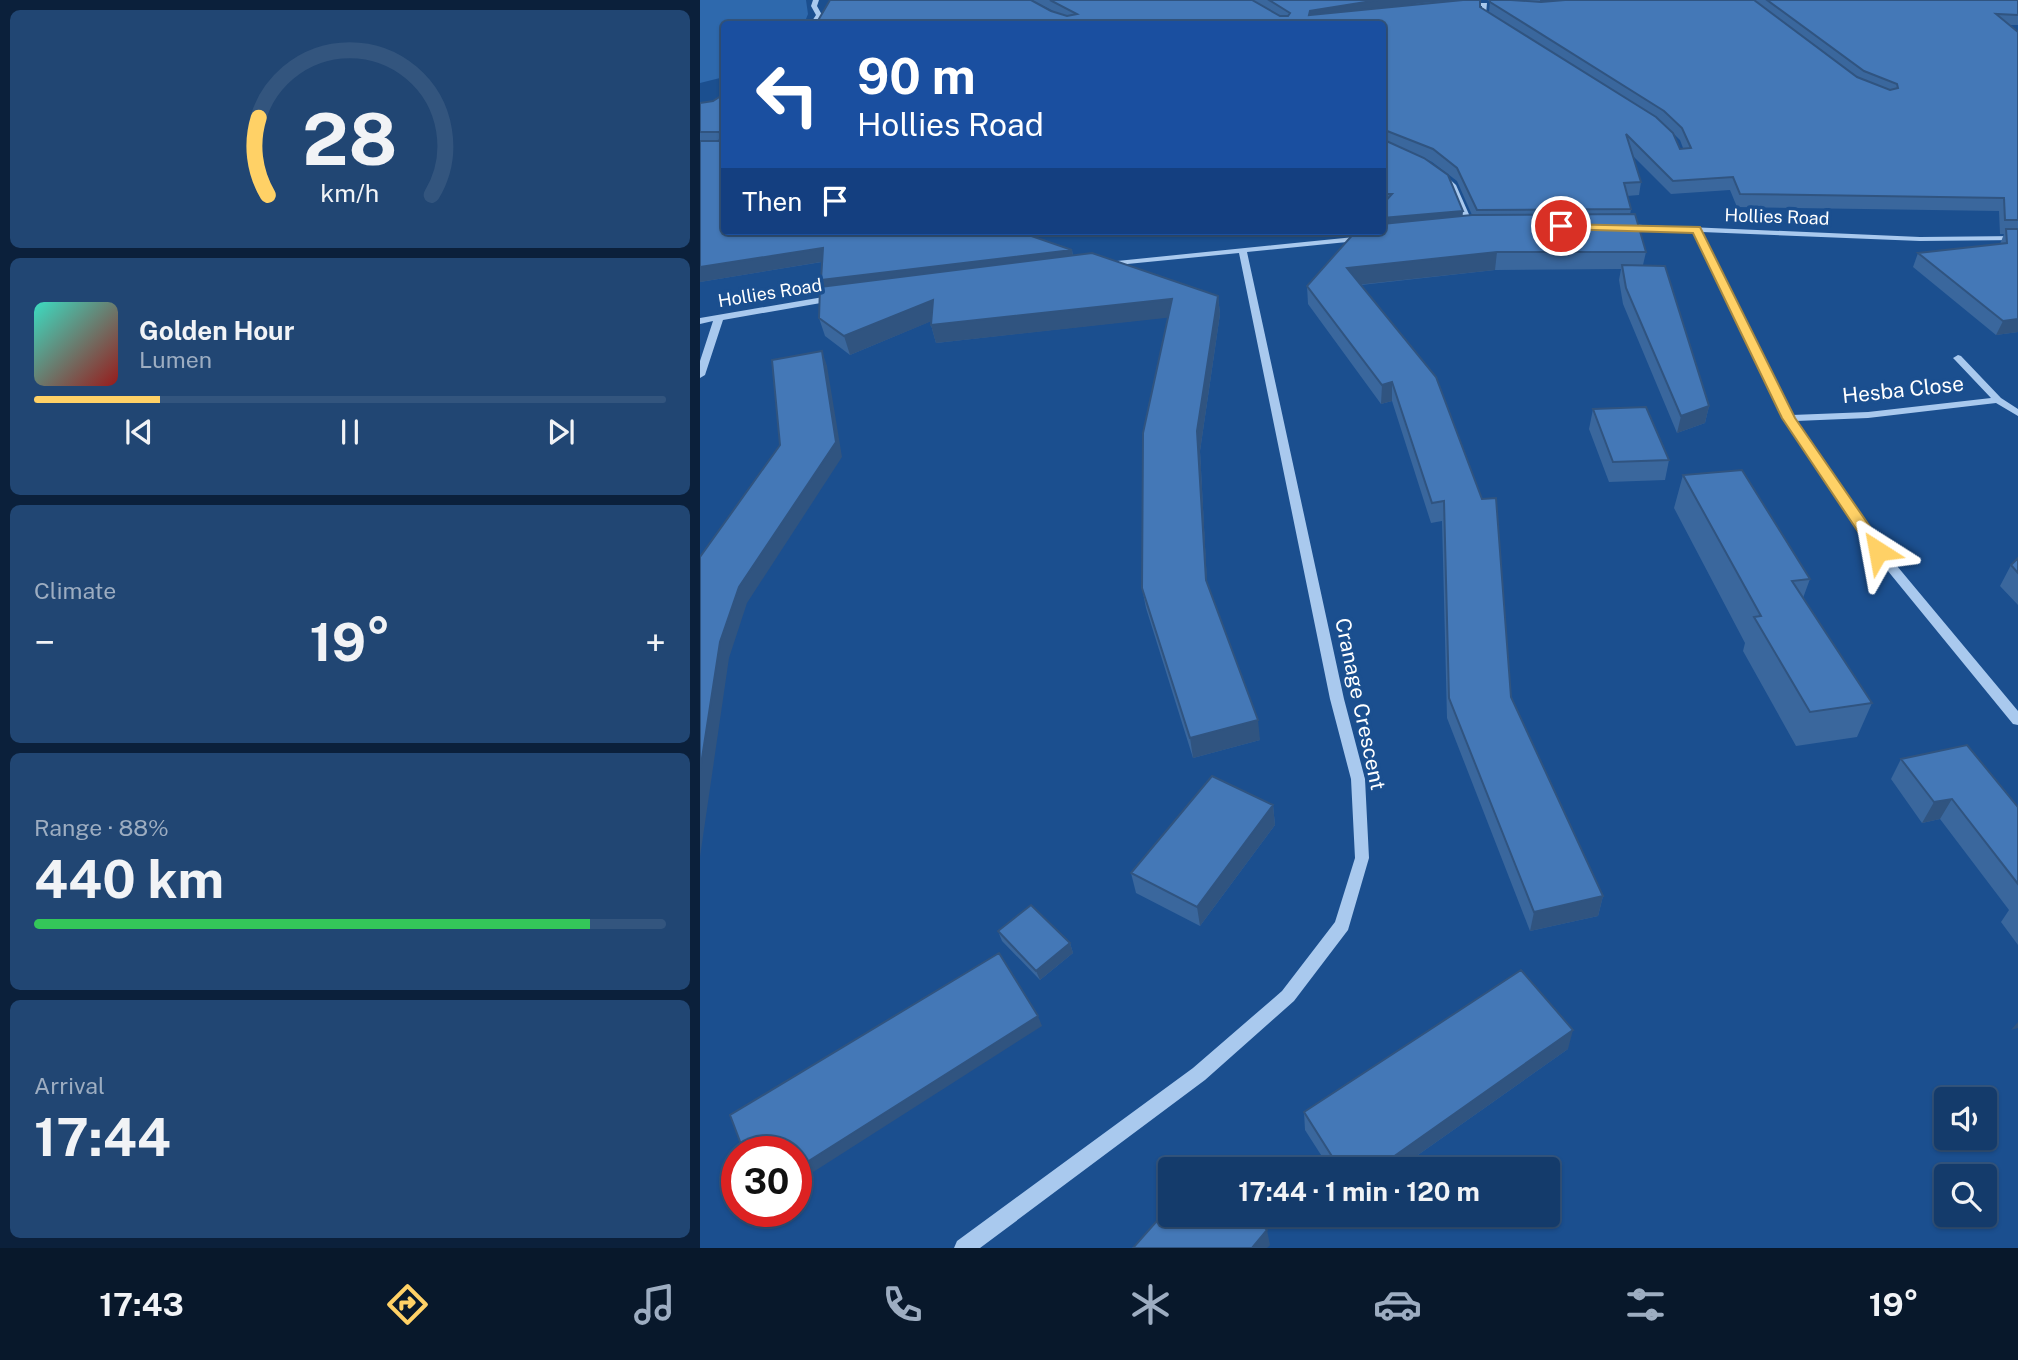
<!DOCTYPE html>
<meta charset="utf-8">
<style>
body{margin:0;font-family:"Public Sans",sans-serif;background:#214673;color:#f1f3f6;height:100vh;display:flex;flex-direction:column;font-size:26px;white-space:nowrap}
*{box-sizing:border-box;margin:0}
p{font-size:23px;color:#9dadc1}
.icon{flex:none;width:38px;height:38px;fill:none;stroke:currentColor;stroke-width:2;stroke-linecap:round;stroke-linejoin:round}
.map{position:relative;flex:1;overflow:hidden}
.sheet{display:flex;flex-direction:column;gap:10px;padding:10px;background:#0b203b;width:700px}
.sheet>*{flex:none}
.banner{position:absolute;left:21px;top:21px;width:665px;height:214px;border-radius:7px;box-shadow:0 2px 5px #0004,0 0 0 2px #33557e;background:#1a4fa0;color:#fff;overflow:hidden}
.buttons{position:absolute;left:1234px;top:1087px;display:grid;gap:14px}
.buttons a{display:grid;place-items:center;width:63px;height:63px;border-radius:7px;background:#143b6b;box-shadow:0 2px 5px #0004,0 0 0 2px #33557e;font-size:35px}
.speed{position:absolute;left:21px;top:1136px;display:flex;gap:14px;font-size:35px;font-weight:700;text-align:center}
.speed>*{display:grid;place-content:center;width:91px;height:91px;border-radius:50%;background:#143b6b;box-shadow:0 2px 5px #0004,0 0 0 2px #33557e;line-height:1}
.speed .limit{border:10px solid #d22;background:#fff;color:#111}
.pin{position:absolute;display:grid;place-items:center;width:60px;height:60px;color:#fff;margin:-30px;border:4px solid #fff;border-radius:50%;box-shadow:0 2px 7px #0007}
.me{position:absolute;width:77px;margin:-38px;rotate:326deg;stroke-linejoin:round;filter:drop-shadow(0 0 5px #0008)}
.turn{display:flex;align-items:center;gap:24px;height:147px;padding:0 21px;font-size:32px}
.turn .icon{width:91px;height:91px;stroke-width:2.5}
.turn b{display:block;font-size:49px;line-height:60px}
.then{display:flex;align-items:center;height:66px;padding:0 21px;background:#0003;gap:14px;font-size:26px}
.big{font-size:52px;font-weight:700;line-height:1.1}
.sheet .tile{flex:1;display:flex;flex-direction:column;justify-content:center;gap:10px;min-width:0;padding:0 24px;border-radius:10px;background:#214673}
.sheet .dial{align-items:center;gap:0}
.dial svg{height:182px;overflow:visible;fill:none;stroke:#33557e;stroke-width:7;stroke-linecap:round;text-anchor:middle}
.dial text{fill:#f1f3f6;stroke:none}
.song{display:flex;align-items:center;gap:21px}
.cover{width:84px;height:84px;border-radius:10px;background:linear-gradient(135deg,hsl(170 70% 55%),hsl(0 70% 35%))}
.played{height:7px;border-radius:4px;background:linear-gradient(90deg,#ffd166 20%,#33557e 20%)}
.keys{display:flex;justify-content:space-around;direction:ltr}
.heat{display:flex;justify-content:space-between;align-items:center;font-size:38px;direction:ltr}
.charge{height:10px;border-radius:5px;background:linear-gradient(90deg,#34c759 88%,#33557e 0)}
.trip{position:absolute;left:458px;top:1157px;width:402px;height:70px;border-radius:7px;background:#143b6b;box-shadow:0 2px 5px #0004,0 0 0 2px #33557e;font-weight:700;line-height:70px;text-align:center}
.menu{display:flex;height:112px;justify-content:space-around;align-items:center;background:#08182b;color:#9dadc1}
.menu .icon{width:49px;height:49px}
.menu .active{color:#ffd166}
.menu b{font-size:32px;color:#f1f3f6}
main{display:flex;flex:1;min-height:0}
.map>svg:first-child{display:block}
.green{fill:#2e69ad}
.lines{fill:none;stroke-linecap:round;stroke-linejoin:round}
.minor{fill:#a9c9ee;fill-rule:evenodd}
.wall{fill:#3a679d;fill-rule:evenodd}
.shaded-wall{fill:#305480}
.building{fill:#4478b7;stroke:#305480;stroke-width:2}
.route{fill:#ffd166;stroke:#a68842;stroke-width:2}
.labels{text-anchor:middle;stroke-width:7;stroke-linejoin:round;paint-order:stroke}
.far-street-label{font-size:18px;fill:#fff;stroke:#1b4f8f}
.street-label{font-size:21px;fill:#fff;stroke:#1b4f8f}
</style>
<main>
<section class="sheet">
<div class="tile dial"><svg viewBox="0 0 100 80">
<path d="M14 69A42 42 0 1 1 86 69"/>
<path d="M14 69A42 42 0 0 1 10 35" stroke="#ffd166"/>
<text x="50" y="56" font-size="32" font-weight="700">28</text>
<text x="50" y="72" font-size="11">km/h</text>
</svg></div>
<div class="tile">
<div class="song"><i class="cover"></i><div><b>Golden Hour</b><p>Lumen</p></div></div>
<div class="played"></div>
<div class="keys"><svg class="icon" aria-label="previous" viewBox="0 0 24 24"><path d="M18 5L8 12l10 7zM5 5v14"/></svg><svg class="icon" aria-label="pause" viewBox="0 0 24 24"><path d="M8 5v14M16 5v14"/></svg><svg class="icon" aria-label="next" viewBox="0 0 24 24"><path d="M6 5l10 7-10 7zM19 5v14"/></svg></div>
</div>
<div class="tile"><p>Climate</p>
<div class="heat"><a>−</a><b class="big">19°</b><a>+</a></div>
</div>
<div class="tile"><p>Range · 88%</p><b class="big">440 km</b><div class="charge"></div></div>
<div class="tile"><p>Arrival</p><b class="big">17:44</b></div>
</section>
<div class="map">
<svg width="1318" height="1248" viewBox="0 0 1318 1248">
<rect width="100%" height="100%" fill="#1b4f8f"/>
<path class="green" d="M0 0H106L108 14 104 24H24V77L0 83Z"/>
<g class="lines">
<path class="minor" d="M113 0H119L117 6 122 15 115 24H110L116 15 111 6Z
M763 3H787L786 14 794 20 789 21 781 15 782 6H761Z
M737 173H743L756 185 775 228 774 230 767 228 749 186 737 177Z
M920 224 1220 237 1318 236V240L1220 241 1002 232 1092 415 1168 412 1291 398 1255 360 1253 358 1258 355 1261 356 1301 398 1318 409V416L1296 403 1168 418 1096 421 1182 548 1318 711V725L1313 724 1174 554 1084 418 994 231 923 228H920Z
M664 236 668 238 667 240 547 252 644 699 665 779 669 858 648 930 594 1001 505 1080 280 1248H254L257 1241 493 1068 582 991 635 922 655 858 651 779 630 699 539 253 407 266 403 264 407 262Z
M135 295 139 298 138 300 23 320 5 375 0 378V361L13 321 0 324V318Z"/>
</g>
<path class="wall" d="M332 0H761L708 5 780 7 789 12 790 1 787 0H1318V25H1310L1318 32V332L1296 335 1213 267 1218 253 1300 244 1304 234H1300L1299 211 1037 207 1030 190 971 194 932 155 941 182 939 195 927 196 931 209 930 215 946 252 943 265 1009 406 1005 423 977 433 923 304 919 280 921 269 795 270 661 285 736 377 811 697 903 896 898 916 830 931 747 718 742 521 731 523 692 401 681 404 608 304 607 286 682 231V24H116L351 11 355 12ZM974 134 980 140 983 148 980 149ZM726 159 732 162 757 181 772 215 763 216Z
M24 94V231L372 250 373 256 518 296 520 314 500 451 507 584 560 740 493 758 446 608 442 588 468 317 236 343 231 325V321L150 355 125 336 119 318 124 287 121 280 122 262 0 282V103L13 101Z
M893 409 969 460 965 480 909 482 889 429Z
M983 475 1110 579 1103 598 1172 703 1157 737 1096 746 1043 651 1045 643 974 508Z
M1318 558V605L1300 586 1311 565Z
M1201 759 1318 807V945L1301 922 1309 910 1240 819 1222 823 1191 779Z
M573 805 575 825 500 926 436 893 431 873Z
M298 931 370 943 373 953 340 980 302 941Z
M868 1049 698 1169H630L605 1130 604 1112Z"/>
<path class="shaded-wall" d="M678 0H761L721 3 611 21 609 15 610 11Z
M840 0H908L840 4Z
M763 211 762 224 682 231V218Z
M123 248 127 261 0 282V267Z
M372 250 374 263 126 294 121 280Z
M797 252 795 270 647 286V268Z
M518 296 520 314 500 451 508 600 506 580 497 431Z
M472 299 474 317 236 343 231 325Z
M233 300 239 318 150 355 144 336Z
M1318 319V332L1296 335 1303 321Z
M122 351 127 366 142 457 47 603 29 658 0 857V771L20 642Z
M692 382V401L681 404 682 385Z
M1009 406 1005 423 977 433 981 416Z
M558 720 560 740 493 758 490 738Z
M1252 799 1240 819 1222 823 1234 802Z
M573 805 575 825 500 926 497 907Z
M903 896 898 916 830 931 834 912Z
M370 943 373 953 340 980 336 971Z
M338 1016 342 1026 96 1183V1169Z
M1318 1022V1028L1311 1030Z
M873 1030 868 1049 698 1169H676Z
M567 1230 570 1245 567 1248H552Z"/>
<path class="building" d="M130 0H331L351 11 367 16 377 14 350 0H552L580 16H588L590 13 569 0H678L610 11 609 15 763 0H780V7L956 117 973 133 980 149 991 148 982 128 964 111 790 2V0H811L841 2 865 0H1054L1157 77 1190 90 1198 88 1197 84 1164 71 1067 0H1318V15L1296 14 1318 32V220H1305L1304 198 1040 194 1033 177 973 181 926 134 941 182 924 183 931 209 777 210 757 168 733 149 682 129V24H116Z
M24 94V231H317L372 250 121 280 123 248 0 267V141H19L22 135 19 132H0V103L13 101Z
M682 139 724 158 748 175 763 211 682 218V205L692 194H682Z
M935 214 946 252H797L647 268 736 377 782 499 796 498 811 697 903 896 834 912 749 698 744 501 732 503 692 382 682 385 607 286 656 231H682V224L772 215Z
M1306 229H1318V319L1303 321 1218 253 1307 243Z
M392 253 518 296 497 431 506 580 558 720 490 738 442 588 443 433 472 299 231 325 233 300 144 336 119 318 120 287Z
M922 265 965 266 1009 406 981 416 926 288Z
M122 351 136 442 39 587 20 642 0 771V557L80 445 72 360Z
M946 407 969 460 913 462 893 409Z
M1042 470 1110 579 1092 581 1172 703 1110 712 1054 617 1061 616 983 475Z
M1318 558V573L1311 565Z
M1267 745 1318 807V884L1252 799 1234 802 1201 759Z
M512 776 573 805 497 907 431 873Z
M331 905 370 943 336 971 298 931Z
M299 953 338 1016 96 1169V1152H44L30 1115Z
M821 970 873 1030 676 1169H640L604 1112Z
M471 1205V1214H551L567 1230 552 1248H433Z"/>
<path class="route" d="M858 224 1000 227 1095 418 1184 547 1186 551 1184 554H1173L1082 418 993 233 861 229 858 228Z"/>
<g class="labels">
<g class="far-street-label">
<text transform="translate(1077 217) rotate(2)" y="6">Hollies Road</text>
<text transform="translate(70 293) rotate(-9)" y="6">Hollies Road</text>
</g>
<g class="street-label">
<text transform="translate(1203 390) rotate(-6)" y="7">Hesba Close</text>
<text transform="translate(660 704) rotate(78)" y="7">Cranage Crescent</text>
</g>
</g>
</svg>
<div class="buttons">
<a><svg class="icon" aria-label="sound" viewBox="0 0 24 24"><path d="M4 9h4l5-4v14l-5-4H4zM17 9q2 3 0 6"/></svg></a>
<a><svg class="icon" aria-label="search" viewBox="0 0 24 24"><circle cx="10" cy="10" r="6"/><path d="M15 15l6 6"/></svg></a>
</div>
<div class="speed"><div class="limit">30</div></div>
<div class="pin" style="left:861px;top:226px;background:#d93025"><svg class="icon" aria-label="arrive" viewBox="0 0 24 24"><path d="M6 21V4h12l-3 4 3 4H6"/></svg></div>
<svg class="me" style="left:1178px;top:551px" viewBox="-20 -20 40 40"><path d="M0-17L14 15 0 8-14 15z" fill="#ffd166" stroke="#fff" stroke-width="4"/></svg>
<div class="trip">17:44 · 1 min · 120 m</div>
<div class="banner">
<div class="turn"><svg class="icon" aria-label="left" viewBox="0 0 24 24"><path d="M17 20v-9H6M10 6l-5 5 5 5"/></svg><div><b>90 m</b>Hollies Road</div></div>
<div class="then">Then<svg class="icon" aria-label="arrive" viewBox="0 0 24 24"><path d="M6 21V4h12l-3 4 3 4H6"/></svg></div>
</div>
</div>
</main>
<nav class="menu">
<b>17:43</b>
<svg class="icon active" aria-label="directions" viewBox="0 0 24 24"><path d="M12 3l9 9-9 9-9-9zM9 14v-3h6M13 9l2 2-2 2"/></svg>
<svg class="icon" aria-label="music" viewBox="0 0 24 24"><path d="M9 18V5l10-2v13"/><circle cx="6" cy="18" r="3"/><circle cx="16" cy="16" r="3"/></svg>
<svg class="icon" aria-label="phone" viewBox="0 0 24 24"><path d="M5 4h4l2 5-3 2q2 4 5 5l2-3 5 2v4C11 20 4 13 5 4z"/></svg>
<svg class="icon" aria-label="climate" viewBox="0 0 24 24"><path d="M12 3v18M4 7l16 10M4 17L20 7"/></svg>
<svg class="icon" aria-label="car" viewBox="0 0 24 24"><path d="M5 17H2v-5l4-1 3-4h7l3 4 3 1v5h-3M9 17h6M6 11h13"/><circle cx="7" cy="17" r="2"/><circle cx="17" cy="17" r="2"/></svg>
<svg class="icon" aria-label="filters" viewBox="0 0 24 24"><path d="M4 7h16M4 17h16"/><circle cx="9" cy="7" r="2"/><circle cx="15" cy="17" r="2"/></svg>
<b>19°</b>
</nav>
